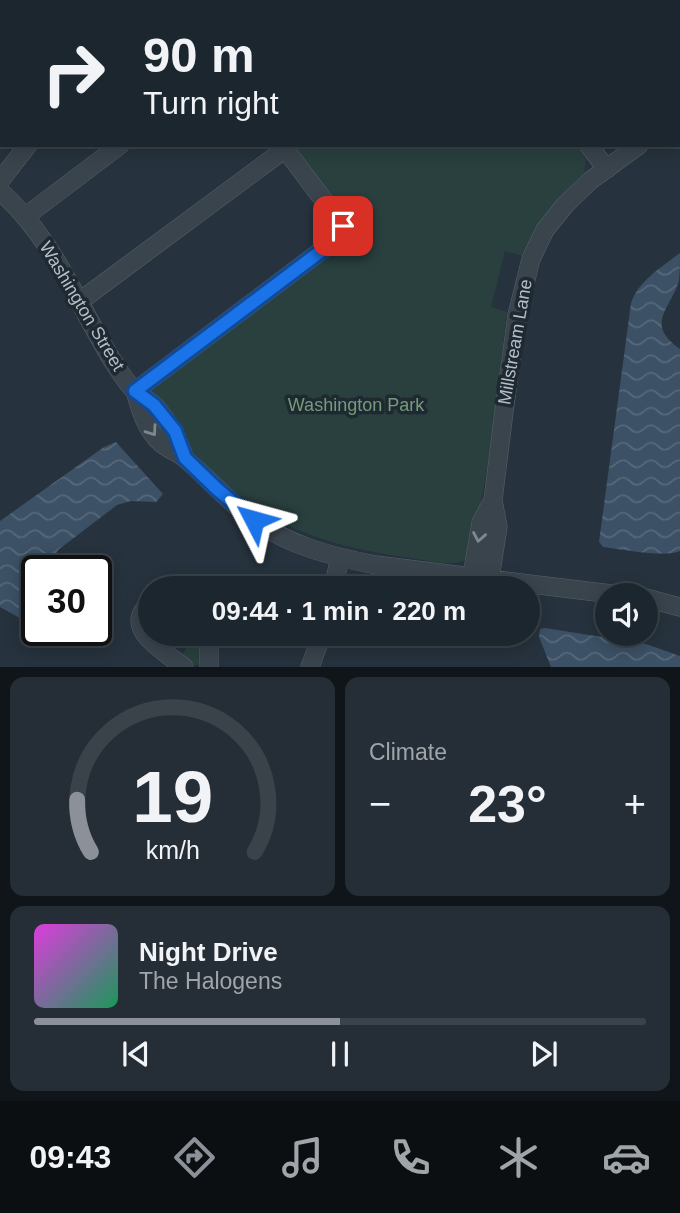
<!DOCTYPE html>
<meta charset="utf-8">
<style>
body{margin:0;font-family:Arial,sans-serif;background:#252e36;color:#f1f3f6;height:100vh;display:flex;flex-direction:column;font-size:26px;white-space:nowrap}
*{box-sizing:border-box;margin:0}
p{font-size:23px;color:#a0a5aa}
.icon{flex:none;width:38px;height:38px;fill:none;stroke:currentColor;stroke-width:2;stroke-linecap:round;stroke-linejoin:round}
.map{position:relative;height:667px;overflow:hidden}
.details{display:flex;flex-direction:column;gap:10px;padding:10px;background:#0f1519;flex:1}
.details>*{flex:none}
.top-card{position:absolute;left:0px;top:0px;width:681px;height:147px;box-shadow:0 4px 18px #0003,0 0 0 2px #3a434a;background:#1c262e;color:#f1f3f6;overflow:hidden}
.controls{position:absolute;left:595px;top:583px;display:grid;gap:14px}
.controls a{display:grid;place-items:center;width:63px;height:63px;border-radius:50%;background:#1c262e;box-shadow:0 4px 18px #0003,0 0 0 2px #3a434a;font-size:35px}
.speed{position:absolute;left:21px;top:555px;display:flex;gap:14px;font-size:35px;font-weight:700;text-align:center}
.speed>*{display:grid;place-content:center;width:91px;height:91px;border-radius:50%;background:#1c262e;box-shadow:0 4px 18px #0003,0 0 0 2px #3a434a;line-height:1}
.speed .limit{border:4px solid #111;border-radius:10px;background:#fff;color:#111}
.pin{position:absolute;display:grid;place-items:center;width:60px;height:60px;color:#fff;margin:-30px;border-radius:14px;box-shadow:0 4px 10px #0006}
.me{position:absolute;width:77px;margin:-38px;rotate:309deg;stroke-linejoin:round;filter:drop-shadow(0 0 5px #0008)}
.turn{display:flex;align-items:center;gap:24px;height:147px;padding:0 28px;font-size:32px}
.turn .icon{width:91px;height:91px;stroke-width:2.5}
.turn b{display:block;font-size:49px;line-height:60px}
.big{font-size:52px;font-weight:600;line-height:1.1}
.details .tile{flex:1;display:flex;flex-direction:column;justify-content:center;gap:10px;min-width:0;padding:0 24px;border-radius:14px;background:#252e36}
.details .dial{align-items:center;gap:0}
.dial svg{height:182px;overflow:visible;fill:none;stroke:#3a434a;stroke-width:7;stroke-linecap:round;text-anchor:middle}
.dial text{fill:#f1f3f6;stroke:none}
.song{display:flex;align-items:center;gap:21px}
.cover{width:84px;height:84px;border-radius:10px;background:linear-gradient(135deg,hsl(300 70% 55%),hsl(150 70% 35%))}
.played{height:7px;border-radius:4px;background:linear-gradient(90deg,#8c9099 50%,#3a434a 50%)}
.keys{display:flex;justify-content:space-around;direction:ltr}
.heat{display:flex;justify-content:space-between;align-items:center;font-size:38px;direction:ltr}
.details .tiles{flex:1;display:grid;gap:10px;grid-template-columns:1fr 1fr}
.tile:last-child{grid-column:span 2}
.trip{position:absolute;left:138px;top:576px;width:402px;height:70px;border-radius:35px;background:#1c262e;box-shadow:0 4px 18px #0003,0 0 0 2px #3a434a;font-weight:600;line-height:70px;text-align:center}
.dock{display:flex;height:112px;justify-content:space-around;align-items:center;background:#0b0f12;color:#a0a5aa}
.dock .icon{width:49px;height:49px}
.dock .active{color:#8c9099}
.dock b{font-size:32px;color:#f1f3f6}
.map>svg:first-child{display:block}
.green{fill:#29403f}
.water{fill:url(#water-waves)}
.lines{fill:none;stroke-linecap:round;stroke-linejoin:round}
.minor-casing{stroke:#58626b;stroke-width:19}
.minor{stroke:#3a444d;stroke-width:18}
.oneway{stroke:#7e8891}
.route-casing{stroke:#114b97;stroke-width:18}
.route{stroke:#1a73e8;stroke-width:12}
.labels{text-anchor:middle;stroke-width:7;stroke-linejoin:round;paint-order:stroke}
.street-label{font-size:18px;fill:#b6bfc8;stroke:#1f2932}
.park-label{font-size:18px;fill:#759c7a;stroke:#1f2932}
</style>
<div class="map">
<svg width="680" height="667" viewBox="0 0 680 667">
<defs>
<pattern id="water-waves" width="16" height="10" patternUnits="userSpaceOnUse" patternTransform="scale(1.75)"><rect width="16" height="10" fill="#3c5165"/><path d="M0 5q4-4 8 0t8 0" fill="none" stroke="#56687a"/></pattern>
</defs>
<rect width="100%" height="100%" fill="#26323d"/>
<path class="green" d="M291 145H576L586 160 584 173 543 217 522 256 505 251 491 307 507 312C497 394 490 478 468 558 455 569 427 560 411 558 323 546 258 524 196 455 179 435 164 412 148 391L345 241Z
M153 634H198L202 637 201 664 194 666 181 656 188 646 175 637 168 646Z"/>
<path class="water" d="M680 253C680 262 680 273 679 281 669 311 645 324 680 349V551C665 558 621 549 603 547L599 542 631 303C639 280 662 267 680 253Z
M116 442 163 494 156 502 131 501 117 505 58 550 48 570H37V619L27 622 0 607V521L104 447Z
M545 628 646 644 680 656V667H551L539 637 540 629Z"/>
<g class="lines">
<defs>
<path id="minor" d="M78 0 79 2
M480 0 481 2
M195 2 198 0
M513 2 515 0
M0 78 2 80
M679 115H680
M588 145 607 169
M0 181 28 145
M0 191C53 238 76 301 112 360 119 370 126 383 135 391 141 397 150 401 156 407 170 423 178 439 185 458
M26 216 120 145
M80 301 285 149
M135 391C140 409 146 430 161 443 169 450 180 453 188 461 209 480 228 501 251 518 287 545 333 557 376 565L620 595
M135 391 342 235 343 230 340 222 282 145
M472 576 481 523 493 500
M490 578 498 527 493 500 504 412 517 315 531 259 545 230 565 205 591 180 639 145
M333 588 340 558
M646 598 680 607
M150 603C120 628 165 652 184 667
M206 634 209 641V667
M310 667 322 634"/>
</defs>
<use href="#minor" class="minor-casing"/>
<use href="#minor" class="minor"/>
</g>
<defs><path id="oneway-chevron" d="M-2-3.5L2.5 0L-2 3.5" fill="none" stroke-width="1.6" stroke-linecap="round" stroke-linejoin="round" transform="scale(1.75)"/></defs>
<g class="oneway">
<use href="#oneway-chevron" transform="translate(152 431) rotate(55)"/>
<use href="#oneway-chevron" transform="translate(479 537) rotate(100)"/>
</g>
<g class="lines">
<defs>
<path id="route" d="M254 520 217 489 185 458 175 431 154 405 135 391 337 239 342 235 343 226"/>
</defs>
<use href="#route" class="route-casing"/>
<use href="#route" class="route"/>
</g>
<g class="labels">
<g class="street-label">
<text transform="translate(82 306) rotate(59)" y="6">Washington Street</text>
<text transform="translate(515 342) rotate(-80)" y="6">Millstream Lane</text>
</g>
<g class="park-label">
<text x="356" y="411">Washington Park</text>
</g>
</g>
</svg>
<div class="controls">
<a><svg class="icon" aria-label="sound" viewBox="0 0 24 24"><path d="M4 9h4l5-4v14l-5-4H4zM17 9q2 3 0 6"/></svg></a>
</div>
<div class="speed"><div class="limit">30</div></div>
<div class="pin" style="left:343px;top:226px;background:#d93025"><svg class="icon" aria-label="arrive" viewBox="0 0 24 24"><path d="M6 21V4h12l-3 4 3 4H6"/></svg></div>
<svg class="me" style="left:254px;top:520px" viewBox="-20 -20 40 40"><path d="M0-17L14 15 0 8-14 15z" fill="#1a73e8" stroke="#fff" stroke-width="4"/></svg>
<div class="trip">09:44 · 1 min · 220 m</div>
<div class="top-card">
<div class="turn"><svg class="icon" aria-label="right" viewBox="0 0 24 24"><path d="M7 20v-9h11M14 6l5 5-5 5"/></svg><div><b>90 m</b>Turn right</div></div>
</div>
</div>
<section class="details">
<div class="tiles">
<div class="tile dial"><svg viewBox="0 0 100 80">
<path d="M14 69A42 42 0 1 1 86 69"/>
<path d="M14 69A42 42 0 0 1 8 46" stroke="#8c9099"/>
<text x="50" y="56" font-size="32" font-weight="700">19</text>
<text x="50" y="72" font-size="11">km/h</text>
</svg></div>
<div class="tile"><p>Climate</p>
<div class="heat"><a>−</a><b class="big">23°</b><a>+</a></div>
</div>
<div class="tile">
<div class="song"><i class="cover"></i><div><b>Night Drive</b><p>The Halogens</p></div></div>
<div class="played"></div>
<div class="keys"><svg class="icon" aria-label="previous" viewBox="0 0 24 24"><path d="M18 5L8 12l10 7zM5 5v14"/></svg><svg class="icon" aria-label="pause" viewBox="0 0 24 24"><path d="M8 5v14M16 5v14"/></svg><svg class="icon" aria-label="next" viewBox="0 0 24 24"><path d="M6 5l10 7-10 7zM19 5v14"/></svg></div>
</div>
</div>
</section>
<nav class="dock">
<b>09:43</b>
<svg class="icon active" aria-label="directions" viewBox="0 0 24 24"><path d="M12 3l9 9-9 9-9-9zM9 14v-3h6M13 9l2 2-2 2"/></svg>
<svg class="icon" aria-label="music" viewBox="0 0 24 24"><path d="M9 18V5l10-2v13"/><circle cx="6" cy="18" r="3"/><circle cx="16" cy="16" r="3"/></svg>
<svg class="icon" aria-label="phone" viewBox="0 0 24 24"><path d="M5 4h4l2 5-3 2q2 4 5 5l2-3 5 2v4C11 20 4 13 5 4z"/></svg>
<svg class="icon" aria-label="climate" viewBox="0 0 24 24"><path d="M12 3v18M4 7l16 10M4 17L20 7"/></svg>
<svg class="icon" aria-label="car" viewBox="0 0 24 24"><path d="M5 17H2v-5l4-1 3-4h7l3 4 3 1v5h-3M9 17h6M6 11h13"/><circle cx="7" cy="17" r="2"/><circle cx="17" cy="17" r="2"/></svg>
</nav>
